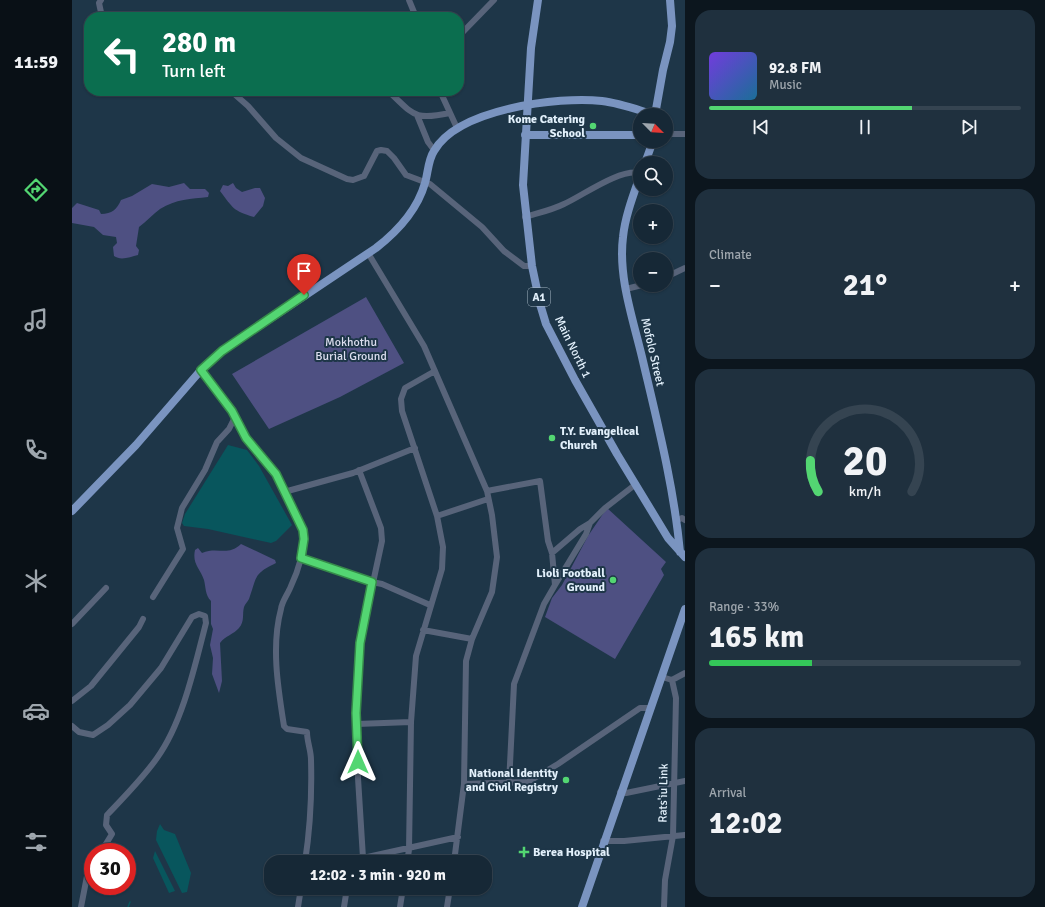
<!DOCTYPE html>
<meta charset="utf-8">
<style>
body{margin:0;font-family:Signika,sans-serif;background:#1f303e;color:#f1f3f6;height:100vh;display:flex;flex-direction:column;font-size:15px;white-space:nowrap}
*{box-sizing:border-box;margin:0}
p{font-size:13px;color:#9ea6ad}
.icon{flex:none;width:22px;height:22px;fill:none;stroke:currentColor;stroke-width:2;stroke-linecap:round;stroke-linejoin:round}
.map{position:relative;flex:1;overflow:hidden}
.side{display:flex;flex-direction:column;gap:10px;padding:10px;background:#0c161e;width:360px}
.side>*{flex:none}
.top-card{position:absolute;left:12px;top:12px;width:380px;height:84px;border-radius:16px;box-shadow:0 1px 3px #0004,0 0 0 1px #354451;background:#0b6e4f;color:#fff;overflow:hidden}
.needle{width:26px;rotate:114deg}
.buttons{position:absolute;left:561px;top:108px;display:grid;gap:8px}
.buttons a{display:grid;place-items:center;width:40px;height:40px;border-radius:50%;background:#162836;box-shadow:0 1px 3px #0004,0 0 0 1px #354451;font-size:20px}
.speed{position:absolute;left:12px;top:843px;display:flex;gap:8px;font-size:20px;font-weight:700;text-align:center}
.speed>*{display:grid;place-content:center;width:52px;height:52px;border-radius:50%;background:#162836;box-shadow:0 1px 3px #0004,0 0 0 1px #354451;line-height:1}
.speed .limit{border:6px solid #d22;background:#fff;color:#111}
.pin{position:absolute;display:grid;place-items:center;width:34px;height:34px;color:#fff;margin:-41px -17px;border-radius:50% 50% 50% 0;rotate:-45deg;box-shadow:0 0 4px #0007}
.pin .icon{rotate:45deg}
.me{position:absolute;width:44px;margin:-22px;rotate:0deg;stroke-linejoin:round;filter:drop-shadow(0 0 3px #0008)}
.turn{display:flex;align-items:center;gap:14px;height:84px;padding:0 12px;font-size:18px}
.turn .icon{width:52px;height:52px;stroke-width:2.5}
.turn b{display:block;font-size:28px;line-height:34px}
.big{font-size:30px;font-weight:700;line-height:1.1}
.side .card{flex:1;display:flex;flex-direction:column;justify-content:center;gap:6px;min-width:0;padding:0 14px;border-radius:16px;background:#1f303e}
.side .dial{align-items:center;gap:0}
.dial svg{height:104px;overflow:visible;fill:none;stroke:#354451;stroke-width:7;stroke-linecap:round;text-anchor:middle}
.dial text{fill:#f1f3f6;stroke:none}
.song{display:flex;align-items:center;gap:12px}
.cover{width:48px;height:48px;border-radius:6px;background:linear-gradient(135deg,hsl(260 70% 55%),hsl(200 70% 35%))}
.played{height:4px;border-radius:2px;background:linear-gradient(90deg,#53d672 65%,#354451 65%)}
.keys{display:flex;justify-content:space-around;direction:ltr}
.heat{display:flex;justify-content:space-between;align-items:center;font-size:22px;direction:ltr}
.charge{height:6px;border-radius:3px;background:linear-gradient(90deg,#34c759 33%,#354451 0)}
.trip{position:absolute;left:192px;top:855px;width:228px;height:40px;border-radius:16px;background:#162836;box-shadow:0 1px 3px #0004,0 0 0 1px #354451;font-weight:700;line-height:40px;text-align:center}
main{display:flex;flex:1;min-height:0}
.menu{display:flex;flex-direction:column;width:72px;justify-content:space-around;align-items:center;background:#091016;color:#9ea6ad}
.menu .icon{width:28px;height:28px}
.menu .on{color:#53d672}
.menu b{font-size:18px;color:#f1f3f6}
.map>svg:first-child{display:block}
.green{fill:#4e5082}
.water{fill:#08565d}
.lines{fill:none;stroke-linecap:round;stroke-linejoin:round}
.stream{stroke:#08565d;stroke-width:1.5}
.minor{stroke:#58647a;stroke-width:6}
.major{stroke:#7a94c0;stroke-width:8}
.route-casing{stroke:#368b4a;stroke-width:10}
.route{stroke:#53d672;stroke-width:7}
.poi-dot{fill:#53d672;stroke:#1e3648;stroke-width:1.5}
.labels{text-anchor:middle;stroke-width:4;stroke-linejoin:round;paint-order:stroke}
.shield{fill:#1e3648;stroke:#a7b8c5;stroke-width:1}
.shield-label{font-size:11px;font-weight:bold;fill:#e2f0fb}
.poi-label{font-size:12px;font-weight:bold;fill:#e2f0fb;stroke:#1e3648;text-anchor:end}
.park-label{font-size:12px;fill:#dddff0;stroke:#1e3648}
.street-label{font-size:12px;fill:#e2f0fb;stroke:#1e3648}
</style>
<main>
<nav class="menu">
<b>11:59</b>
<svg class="icon on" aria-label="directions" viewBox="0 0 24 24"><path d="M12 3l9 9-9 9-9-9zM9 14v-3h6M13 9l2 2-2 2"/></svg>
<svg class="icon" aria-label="music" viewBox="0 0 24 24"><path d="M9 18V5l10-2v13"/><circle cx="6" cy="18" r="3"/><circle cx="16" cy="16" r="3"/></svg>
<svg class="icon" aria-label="phone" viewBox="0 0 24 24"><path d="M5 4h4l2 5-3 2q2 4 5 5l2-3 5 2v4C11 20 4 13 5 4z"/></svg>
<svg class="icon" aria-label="climate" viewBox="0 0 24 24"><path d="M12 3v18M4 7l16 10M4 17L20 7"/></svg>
<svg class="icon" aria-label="car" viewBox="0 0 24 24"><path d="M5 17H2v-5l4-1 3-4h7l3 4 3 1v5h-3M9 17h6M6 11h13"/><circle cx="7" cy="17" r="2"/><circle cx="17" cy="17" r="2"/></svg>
<svg class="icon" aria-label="filters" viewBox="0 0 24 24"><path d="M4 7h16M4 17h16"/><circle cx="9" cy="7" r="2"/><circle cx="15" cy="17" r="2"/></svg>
</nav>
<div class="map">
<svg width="613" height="907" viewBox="0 0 613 907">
<rect width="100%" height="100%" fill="#1e3648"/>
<path class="green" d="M112 183 118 189H133L137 193 136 197C119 199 104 199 88 209 81 214 74 222 67 227L64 246 67 250 66 255C58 257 49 261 42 256L41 247 45 243 44 237 31 235 22 227 0 223V208L5 203 27 210 29 214C40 214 45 209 49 200L60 196 80 184 97 187Z
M161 183 164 188 170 192 183 188H188L193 198 191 206 182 217C161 211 161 208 148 191L151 185 156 186Z
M294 297 332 363 268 397 197 429 160 374Z
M535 508 594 562 589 569 592 575 543 659 473 617 480 598 490 585 516 536Z
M169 544 203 560 204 563C181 574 185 577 177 599 176 601 173 604 172 607 170 614 173 621 167 628 162 634 153 636 148 643L150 681 147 693 140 674 141 658 138 645 141 629 139 624V601C133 595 134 588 132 580 128 568 120 564 123 550L126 548 130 553C146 546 155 557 169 544Z"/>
<path class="water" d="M156 445 175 450 187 466 220 525 204 541 199 543 136 529 112 526 110 523 113 514Z
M88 824 92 830 103 834 119 873 115 892 110 893 84 840 85 831Z
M83 851 103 891 97 893 81 858Z"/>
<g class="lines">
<path class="stream" d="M56 907 58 902"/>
<path class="minor" d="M29 0 27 3 30 17
M337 0 344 17
M181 16 182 17
M387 36 422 0
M159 91 176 106 204 138 229 158 275 179 281 180 292 176 305 151 309 150 315 151 322 158 334 175 358 184 410 227 432 251 452 266H460
M316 91C342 114 340 121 378 113
M368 91 385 128
M345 115 356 142 362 150
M594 134H613
M453 217C466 213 480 210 492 204 512 195 546 169 568 173
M296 253 352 346 415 491 420 515 425 557 420 592 400 639 394 661 392 784 382 862
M594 277 613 268
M554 289 570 285
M129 370 160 411 175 438 204 474 231 530C233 549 227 569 219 586 216 594 210 601 209 609 199 646 206 688 212 726L215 729 235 732C235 742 239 750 239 760 240 794 238 829 233 862
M287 470 309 528 310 541 288 643 286 679 284 713 286 778 291 858
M415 491 468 481 476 541 480 553 483 585 472 604 442 684 437 784
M212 492 281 473 343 448
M365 516 416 499
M605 520 610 518 613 520
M480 553 508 529 518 523
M229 558 300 582 310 584 358 605
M483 585 514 534 518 523 533 508 564 484
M81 597 111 549 105 528 110 508 133 470 145 442 157 429 163 417
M0 624 34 588
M351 630 400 639
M590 677 600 680 613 673
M0 701 19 686 67 627 71 619
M285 724 339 722
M0 726 7 732 21 735 36 725 58 705 89 668 120 617 127 614 133 616 134 623C123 665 111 722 85 758 71 778 52 797 35 815L34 825 40 834 29 852
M392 784 456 782 486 764 568 708H578
M548 792 554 793 613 781
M531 841H552L613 835
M234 858H291L386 837
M335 862 337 850 339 722 344 656 370 569 371 547 365 516 330 411 329 399 333 388 363 371
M9 907 15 876 21 865
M226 907 229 888
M272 907 275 888
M328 907 331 888
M375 907 378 888
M592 907 593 880 601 836 604 698 600 680"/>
<path class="major" d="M466 0 459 48 451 185 460 266 468 304 474 324 503 380 545 454 596 538 613 557
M583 115 591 70 598 42 600 26 598 0
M453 135H568
M573 163 581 141
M568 176C561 196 553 217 551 237 546 277 561 319 570 357 585 421 602 487 608 552
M0 511 64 445 129 370 150 351 304 248C326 231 345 211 353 183 356 173 356 160 362 151 386 109 486 96 530 101 548 103 566 110 583 115
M510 907 613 609"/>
</g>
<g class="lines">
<defs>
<path id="route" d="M232 295 150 351 129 370 160 411 174 438 204 474 231 530 232 539 229 558 300 582 288 643 284 713 286 762"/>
</defs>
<use href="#route" class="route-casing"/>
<use href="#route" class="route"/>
</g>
<g class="poi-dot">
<circle cx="521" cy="126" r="4"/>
<circle cx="480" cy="438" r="4"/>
<circle cx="541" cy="580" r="4"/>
<circle cx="494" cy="780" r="4"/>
<path d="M450 846h4v4h4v4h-4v4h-4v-4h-4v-4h4z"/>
</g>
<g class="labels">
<rect class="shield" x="456" y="288" width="22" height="18" rx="3"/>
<g class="shield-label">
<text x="467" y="301">A1</text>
</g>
<g class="poi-label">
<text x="513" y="123">Kome Catering<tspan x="513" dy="14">School</tspan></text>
<text x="488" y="435" text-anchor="start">T.Y. Evangelical<tspan x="488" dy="14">Church</tspan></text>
<text x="533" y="577">Lioli Football<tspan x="533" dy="14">Ground</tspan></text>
<text x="486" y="777">National Identity<tspan x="486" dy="14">and Civil Registry</tspan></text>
<text x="461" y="856" text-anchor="start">Berea Hospital</text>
</g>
<g class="park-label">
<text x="279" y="346">Mokhothu<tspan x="279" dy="14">Burial Ground</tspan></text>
</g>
<g class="street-label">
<text transform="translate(501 347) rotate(64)" y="4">Main North 1</text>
<text transform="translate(581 352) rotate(77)" y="4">Mofolo Street</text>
<text transform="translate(591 793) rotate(-89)" y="4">Rats'iu Link</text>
</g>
</g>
</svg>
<div class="buttons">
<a><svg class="needle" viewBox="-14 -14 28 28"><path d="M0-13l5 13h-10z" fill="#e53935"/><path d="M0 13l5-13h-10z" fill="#9ea6ad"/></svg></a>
<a><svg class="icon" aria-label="search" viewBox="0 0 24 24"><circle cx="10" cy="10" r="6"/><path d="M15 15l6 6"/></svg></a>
<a>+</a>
<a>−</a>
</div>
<div class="speed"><div class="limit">30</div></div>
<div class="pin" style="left:232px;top:295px;background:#d93025"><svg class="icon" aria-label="arrive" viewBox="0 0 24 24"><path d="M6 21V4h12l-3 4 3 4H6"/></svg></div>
<svg class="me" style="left:286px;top:762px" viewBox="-20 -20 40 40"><path d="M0-17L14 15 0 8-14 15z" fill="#53d672" stroke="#fff" stroke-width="4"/></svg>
<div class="trip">12:02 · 3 min · 920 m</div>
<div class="top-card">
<div class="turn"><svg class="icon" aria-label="left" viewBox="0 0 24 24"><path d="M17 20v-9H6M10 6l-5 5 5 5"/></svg><div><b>280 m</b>Turn left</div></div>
</div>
</div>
<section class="side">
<div class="card">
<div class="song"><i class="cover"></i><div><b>92.8 FM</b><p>Music</p></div></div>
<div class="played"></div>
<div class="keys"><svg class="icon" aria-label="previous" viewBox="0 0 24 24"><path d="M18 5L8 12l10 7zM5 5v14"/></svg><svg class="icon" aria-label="pause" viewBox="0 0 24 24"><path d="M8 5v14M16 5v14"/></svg><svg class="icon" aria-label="next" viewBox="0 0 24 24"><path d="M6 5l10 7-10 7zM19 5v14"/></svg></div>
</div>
<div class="card"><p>Climate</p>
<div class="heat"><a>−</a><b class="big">21°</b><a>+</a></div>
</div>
<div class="card dial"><svg viewBox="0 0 100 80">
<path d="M14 69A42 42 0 1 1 86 69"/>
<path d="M14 69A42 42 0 0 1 8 45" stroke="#53d672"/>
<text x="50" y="56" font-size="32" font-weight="700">20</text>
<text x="50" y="72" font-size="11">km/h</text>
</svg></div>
<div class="card"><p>Range · 33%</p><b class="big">165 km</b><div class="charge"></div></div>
<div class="card"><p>Arrival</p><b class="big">12:02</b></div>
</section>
</main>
